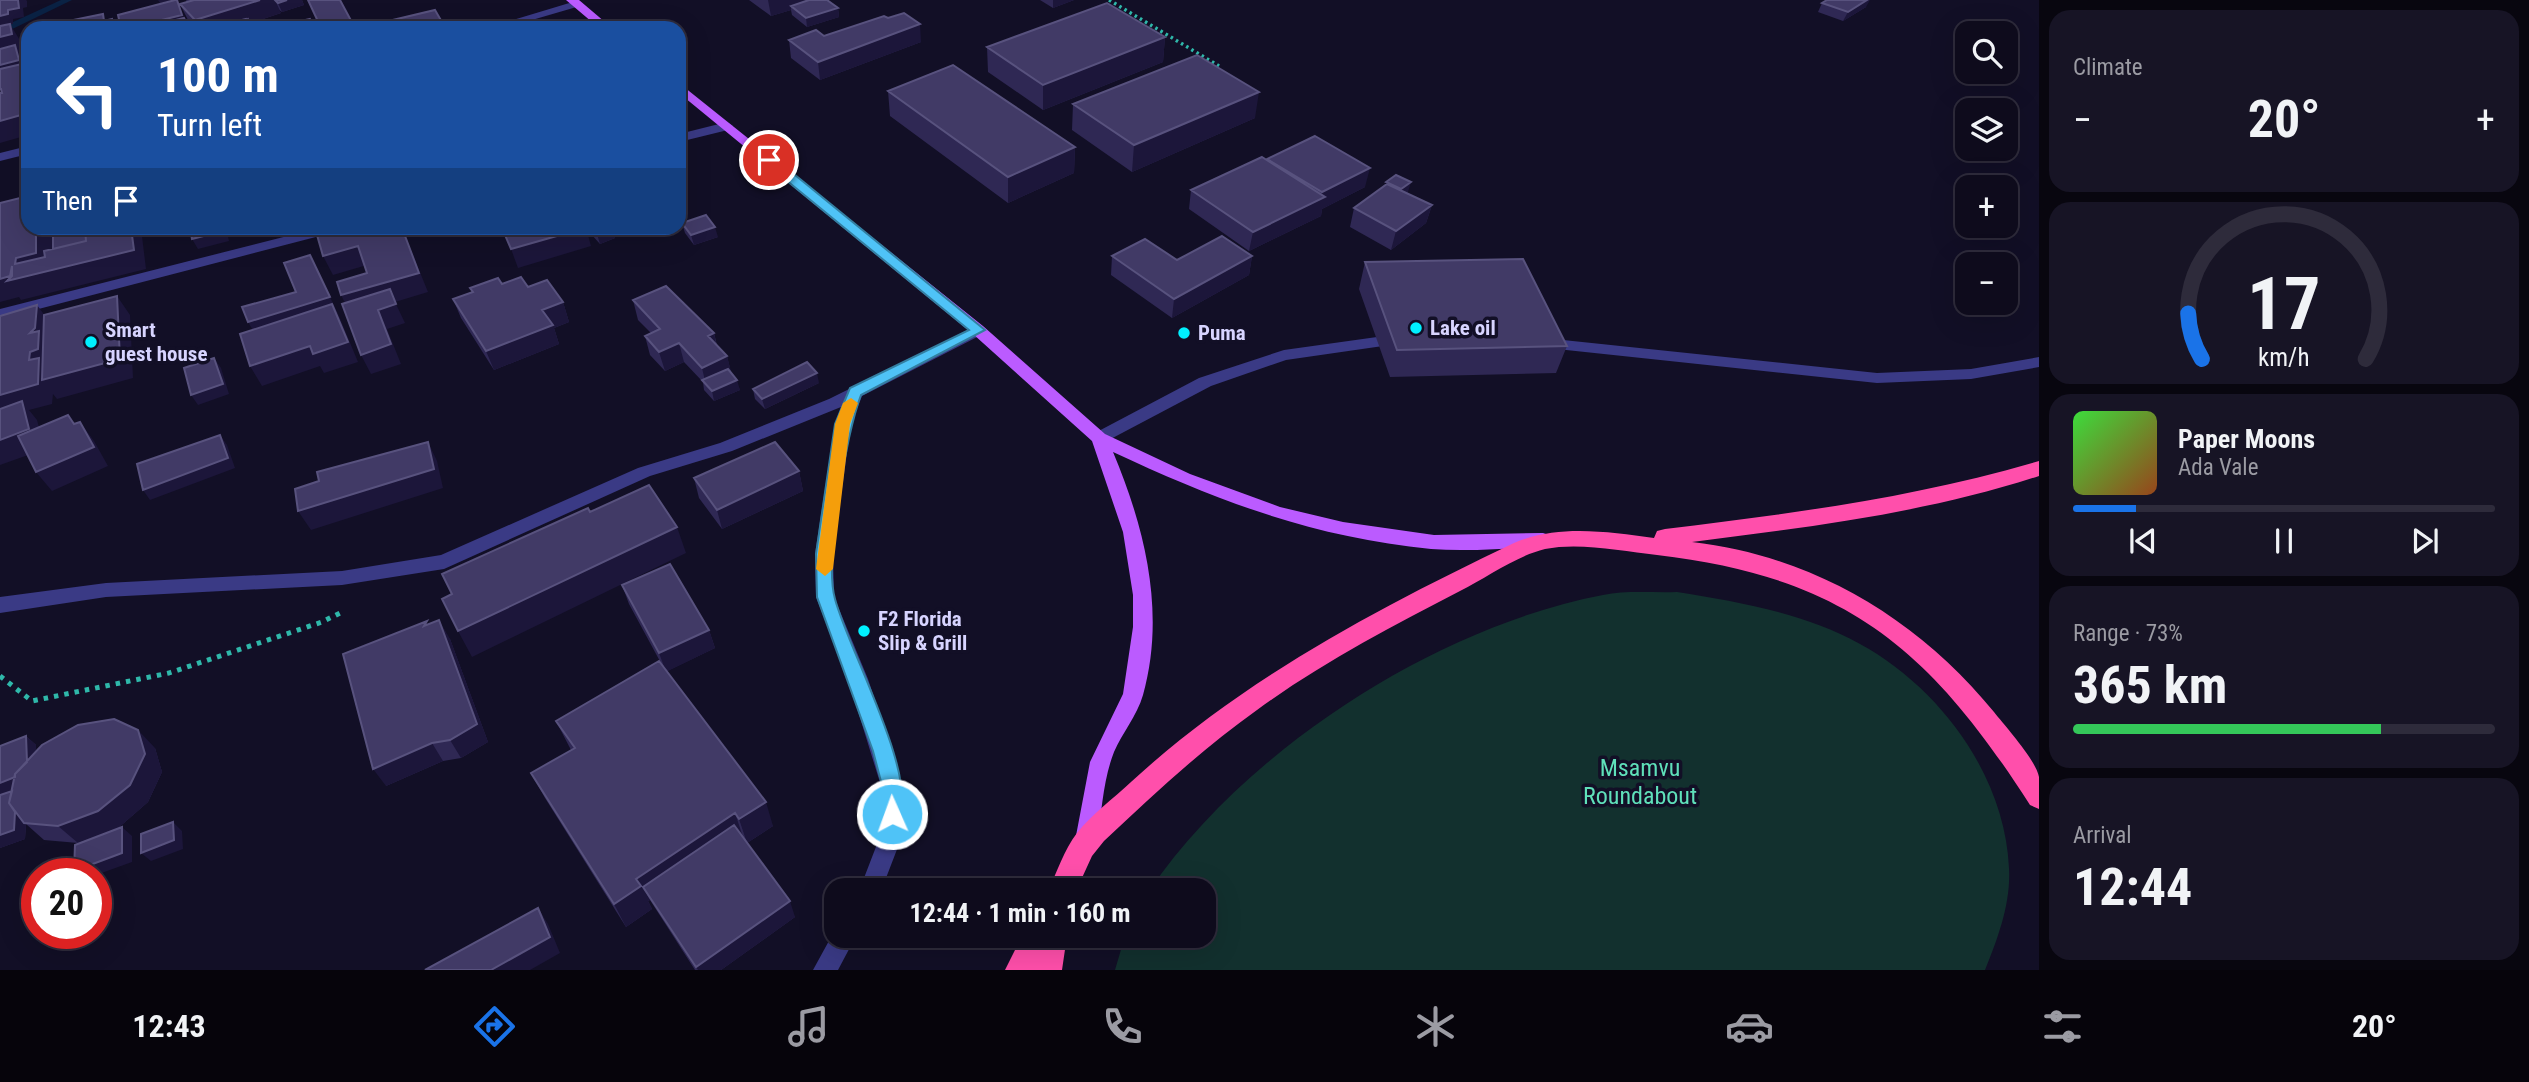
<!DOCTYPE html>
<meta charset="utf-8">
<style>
body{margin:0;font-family:"Roboto Condensed",sans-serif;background:#171425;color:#f1f3f6;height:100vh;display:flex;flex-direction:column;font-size:26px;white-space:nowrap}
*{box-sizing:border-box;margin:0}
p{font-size:23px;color:#9b9ba3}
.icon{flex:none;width:38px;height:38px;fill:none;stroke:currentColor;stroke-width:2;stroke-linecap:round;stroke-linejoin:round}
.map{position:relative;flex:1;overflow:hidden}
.sheet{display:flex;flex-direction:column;gap:10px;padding:10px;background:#08060f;width:490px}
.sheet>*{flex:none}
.banner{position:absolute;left:21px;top:21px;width:665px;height:214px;border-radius:21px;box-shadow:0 7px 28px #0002,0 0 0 2px #2e2b3b;background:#1a4fa0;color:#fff;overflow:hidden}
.tools{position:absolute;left:1955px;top:21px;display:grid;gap:14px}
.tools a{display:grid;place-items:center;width:63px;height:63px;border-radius:14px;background:#0e0b1c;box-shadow:0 7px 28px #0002,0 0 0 2px #2e2b3b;font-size:35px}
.speed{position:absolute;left:21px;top:858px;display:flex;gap:14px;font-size:35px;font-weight:700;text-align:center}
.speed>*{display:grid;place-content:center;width:91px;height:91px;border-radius:50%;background:#0e0b1c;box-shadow:0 7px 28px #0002,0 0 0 2px #2e2b3b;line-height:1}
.speed .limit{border:10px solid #d22;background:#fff;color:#111}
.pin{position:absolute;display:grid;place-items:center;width:60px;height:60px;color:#fff;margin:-30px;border:4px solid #fff;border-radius:50%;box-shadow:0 2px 7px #0007}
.me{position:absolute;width:77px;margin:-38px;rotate:358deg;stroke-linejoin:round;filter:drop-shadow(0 0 5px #0008)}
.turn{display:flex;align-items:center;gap:24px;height:147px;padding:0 21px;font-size:32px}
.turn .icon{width:91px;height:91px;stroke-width:2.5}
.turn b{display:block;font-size:49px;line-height:60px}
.then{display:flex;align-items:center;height:66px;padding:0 21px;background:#0003;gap:14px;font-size:26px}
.big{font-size:52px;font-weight:700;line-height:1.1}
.sheet .widget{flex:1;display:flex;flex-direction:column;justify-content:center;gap:10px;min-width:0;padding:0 24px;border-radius:21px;background:#171425}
.sheet .dial{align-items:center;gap:0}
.dial svg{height:182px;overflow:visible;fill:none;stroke:#2e2b3b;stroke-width:7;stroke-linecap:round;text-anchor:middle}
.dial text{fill:#f1f3f6;stroke:none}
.song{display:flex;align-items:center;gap:21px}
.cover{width:84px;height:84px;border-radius:10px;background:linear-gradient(135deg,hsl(120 70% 55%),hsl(20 70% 35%))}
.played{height:7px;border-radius:4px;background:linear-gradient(90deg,#1a73e8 15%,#2e2b3b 15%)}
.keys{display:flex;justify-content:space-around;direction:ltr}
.heat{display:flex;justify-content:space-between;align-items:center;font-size:38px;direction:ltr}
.charge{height:10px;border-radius:5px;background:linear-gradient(90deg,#34c759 73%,#2e2b3b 0)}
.trip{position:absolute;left:824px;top:878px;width:392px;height:70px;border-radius:21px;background:#0e0b1c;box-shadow:0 7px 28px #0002,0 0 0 2px #2e2b3b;font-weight:700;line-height:70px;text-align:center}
.dock{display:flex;height:112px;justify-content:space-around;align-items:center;background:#06040b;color:#9b9ba3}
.dock .icon{width:49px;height:49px}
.dock .on{color:#1a73e8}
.dock b{font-size:32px;color:#f1f3f6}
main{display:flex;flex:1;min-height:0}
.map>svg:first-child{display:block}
.green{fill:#12302e}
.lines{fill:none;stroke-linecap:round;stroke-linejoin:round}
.stream{fill:#0a2244;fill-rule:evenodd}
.path-far1{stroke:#2fb8aa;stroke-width:3.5;stroke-dasharray:2.5 3.5;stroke-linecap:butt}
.path{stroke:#2fb8aa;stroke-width:5;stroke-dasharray:4.5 6;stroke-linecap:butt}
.minor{fill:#3a3a85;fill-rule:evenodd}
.major{fill:#bb5bff;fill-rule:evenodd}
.highway{fill:#ff4fab;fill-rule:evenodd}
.wall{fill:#2f2854}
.shaded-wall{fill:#1c163a}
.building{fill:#413a66;stroke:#58527e;stroke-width:2}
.route{fill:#4fc3f7;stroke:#337fa1;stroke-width:2}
.slow{fill:#f59e0b}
.poi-dot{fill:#00f0ff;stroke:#120f26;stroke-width:2.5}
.labels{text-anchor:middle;stroke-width:7;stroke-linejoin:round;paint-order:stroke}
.poi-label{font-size:21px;font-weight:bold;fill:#d7d4ff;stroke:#120f26;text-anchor:start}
.near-park-label{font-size:24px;fill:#5fe0ba;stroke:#120f26}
</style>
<main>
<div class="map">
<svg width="2039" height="970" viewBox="0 0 2039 970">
<rect width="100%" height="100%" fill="#120f26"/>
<path class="green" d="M1677 592C1739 602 1804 613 1860 644 1939 687 2005 775 2009 868 2011 903 1998 938 1985 970H1115L1125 936H1204V891H1149C1245 750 1435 627 1603 595 1626 590 1653 593 1677 592Z"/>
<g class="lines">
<path class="stream" d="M61 0H72L0 35V28Z"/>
<path class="path-far1" d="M1109 0 1219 66"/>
<path class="path" d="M0 676 32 701 169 673 322 622 344 611"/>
<path class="minor" d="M576 1 580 2V6L505 28H486Z
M727 122 733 126 732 129 679 142V134Z
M28 146V154L0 161V153Z
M319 228H341L339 231 0 319V309Z
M978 325 986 330 983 334 862 396 851 424 833 554 834 597 868 679 904 789 901 839 881 891H859L879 839 882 789 848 679 816 597 815 554 835 424 841 407 732 451 650 476 444 569 342 585 106 597 0 613V597L106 583 342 571 441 555 638 468 720 443 829 399Z
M1377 337 1383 338 1385 342 1383 346 1286 360 1211 386 1105 442 1099 444 1091 438 1093 434 1199 378 1284 350Z
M1544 338 1877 373 1971 369 2039 357V367L1971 379 1877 383 1538 347 1536 343Z
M836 928V936H856L838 970H813Z"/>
<path class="major" d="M566 0H579L612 28H599Z
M679 83 983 326 1105 434 1190 474 1280 507 1343 522 1434 535 1543 533 1549 535 1552 540 1549 545 1543 547C1507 548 1468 552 1431 549 1313 537 1220 502 1113 452 1145 528 1166 613 1143 695 1137 716 1122 733 1114 752 1103 780 1102 811 1097 841L1094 848 1086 851 1078 848 1075 841 1090 762 1123 694 1133 627V595L1123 532 1092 441 973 334 679 93Z"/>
<path class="highway" d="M2039 461V476C1926 513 1810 527 1692 542 1813 556 1917 618 1994 712 2005 726 2036 760 2039 777 2039 786 2039 799 2039 809L2030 805C1930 649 1846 577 1657 555 1622 551 1579 542 1545 549 1516 556 1486 578 1460 591 1390 627 1320 664 1257 710 1202 749 1153 795 1104 841L1092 856 1076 891H1048C1057 872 1064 850 1077 833 1092 814 1113 799 1131 782 1243 679 1378 608 1514 543 1559 524 1608 532 1654 538L1657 531 1665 529C1795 513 1913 498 2039 461Z
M1022 936H1067L1062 970H1005Z"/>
</g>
<path class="wall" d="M186 0H302L304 5 282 12 278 9 281 13 251 23 254 28H195L189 22 180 4 187 2Z
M749 0H827L838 8 839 17 807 27 792 15 791 10 771 16Z
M1040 0H1074L1053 8Z
M1822 3 1866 7 1843 21 1818 12Z
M888 18 921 42 820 80 791 58 789 40 824 36Z
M1165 37 1163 62 1043 110 988 72 987 47Z
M888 91 1075 147 1074 173 1008 203 890 116Z
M1073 104 1255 118 1132 172 1072 130Z
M1267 159 1365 187 1322 209 1321 216 1249 251 1189 209 1191 190 1267 160Z
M1386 182 1408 192 1406 193 1432 205 1426 223 1391 250 1350 227 1354 208 1386 186Z
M682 223 718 237 694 245 685 233Z
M589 228H614H612L615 238 600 244 591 234Z
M1112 256 1177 260 1252 256 1249 275 1172 318 1111 275Z
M1365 262 1567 346 1556 373 1390 377 1359 289Z
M502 284 528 287 563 302 569 322 554 328 559 344 494 370 461 318 453 299 472 292 470 288Z
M633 300 714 333 717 345 727 356 731 373 740 390 714 401 704 390 703 382 684 362 665 371 650 355 645 336 651 333 638 320Z
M819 383 765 409 755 399 753 389Z
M799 471 803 491 722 529 699 498 694 478Z
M622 585 709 630 715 648 667 671 773 826 747 843 795 917 721 970H695L650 900 648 901 652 909 626 927 545 798 531 773 571 750 556 721 662 665 629 604Z
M429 624 450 639 488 742 461 758 443 761 386 786Z
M26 736 36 745V751L155 748 162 772 148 802 117 829 78 843 44 840 26 824 25 839 0 848V746Z"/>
<path class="shaded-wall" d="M18 0H26L27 1V7L23 8 24 17 13 19V24H10L21 42 23 51 19 52 26 63 28 70V89L0 86V16Z
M158 0H172L160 3Z
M177 0 189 28H133V27Z
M260 0H275L281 13 248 24 253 26 254 28H199L195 20Z
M287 0H302L304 5 282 12 278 3Z
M768 0H816L791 6V10L771 16Z
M1053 0H1074L1053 8Z
M1867 0H1870L1866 7 1843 21 1848 12Z
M838 8 839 17 807 27 806 18Z
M442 22 444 28H416Z
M920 24 921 42 820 80 818 62Z
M1165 37 1163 62 1043 110V85Z
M1259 92 1255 118 1132 172 1134 145Z
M28 95V109L25 96Z
M28 113V135L0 143V121Z
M1075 147 1074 173 1008 203V177Z
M1370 168 1365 187 1322 209 1321 216 1249 251 1253 232 1320 199 1322 192Z
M1411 182 1408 192 1399 199 1401 189Z
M1432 205 1426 223 1391 250 1396 231Z
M715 227 718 237 694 245 691 235Z
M46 228H141L146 269 21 300 19 297 0 302V279L15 264 16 258 36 235Z
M222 228H226L229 241 198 249 192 239Z
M247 228H280L251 235Z
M402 228 428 292 395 302 405 323 387 329 401 364 371 374 361 355 378 310 351 315 341 295 419 273Z
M586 228 591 246 518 268 511 249Z
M612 228 615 238 600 244 597 234Z
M630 228H647V229L631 234Z
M358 246 367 265 333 275 323 256Z
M310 255 339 316 358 362 324 373 320 366 262 386 250 366 310 346 259 341 248 322 330 297Z
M1252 256 1249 275 1172 318 1174 299Z
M117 296 130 315 133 378 57 399 53 394 52 404 29 410 37 420 45 449 0 465V395L29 360 30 333 37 305 51 324Z
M563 302 569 322 554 328 559 344 494 370 486 351 542 310Z
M714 333 718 353 708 336Z
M679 343 684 362 665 371 659 352Z
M727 356 732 375 706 385 702 368Z
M214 358 221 368 229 394 198 405 191 395Z
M817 373 819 383 765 409 762 399Z
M737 380 740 390 714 401 712 391Z
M80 422 94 441 108 466 52 491 36 472Z
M220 435 227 445 235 468 150 500 143 490Z
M428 442 437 461 443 488 311 530 298 511Z
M799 471 803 491 722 529 717 510Z
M677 527 686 553 472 657 458 631Z
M439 620 450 639 488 742 461 758 450 740Z
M709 630 715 648 666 672 659 653Z
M138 730 155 748 162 772 148 802 117 829 78 843 58 826Z
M26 736 36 745 37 782 24 823 26 824 25 839 0 848V783Z
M432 743 443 761 386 786 373 769Z
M766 802 773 826 747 843 739 819Z
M735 813 743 837 643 887 650 900 648 901 652 909 626 927 614 904 636 879Z
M173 822 182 831 183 849 151 861 141 853Z
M122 827 132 836V862L96 875V873H77L74 871Z
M790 901 795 917 721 970H698L696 967Z
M538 908 548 924 560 953 530 970H491Z"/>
<path class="building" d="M0 0H18L19 8 8 10V14L0 16Z
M175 0H177L182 15 133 27V28H121L118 15Z
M194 0H260L195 20 180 4Z
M275 0H287L278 3Z
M308 0H340L355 28H321Z
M809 0H827L838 8 806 18 791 6Z
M1827 0H1867L1848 12 1822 3Z
M1107 3 1165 37 1043 85 987 47Z
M435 10 442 22 416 28H359Z
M904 13 920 24 818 62 789 40 816 30 824 36 884 16 888 18Z
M103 14 104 21 112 19 113 28H68V21Z
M184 18 189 28H144Z
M246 19 250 28H223L222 25Z
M248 19 253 26 250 27 247 20Z
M310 19 315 28H271Z
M491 22 494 28H468Z
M10 24 12 34 0 37V26Z
M15 45 19 60 0 65V49Z
M1197 55 1259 92 1134 145 1073 104Z
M22 64 26 87 28 86V95L25 96 28 113 0 121V93H2L1 89H0V69Z
M953 65 1075 147 1008 177 888 91Z
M1315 136 1370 168 1322 192 1267 159Z
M1262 157 1325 197 1253 232 1191 190Z
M1396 175 1411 182 1401 189 1386 182Z
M1387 184 1432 205 1396 231 1354 208Z
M28 196V228H46V233L36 235V253L16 258 15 264 45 257 44 251 86 241 85 228H131L134 250 7 281 12 276V266L10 276 0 279V203Z
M706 215 715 227 691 235 682 223Z
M80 228H85L86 241 53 249V234Z
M190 228H222L223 231 192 239Z
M315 228H402L419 273 341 295 337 282 367 273 358 246 323 256Z
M502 228H585L511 249Z
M591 228H612L597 234Z
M1222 236 1252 256 1174 299 1112 256 1145 239 1177 260Z
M310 255 330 297 248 322 242 307 296 292 284 263Z
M1523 259 1567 346 1397 350 1365 262Z
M521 277 528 287 547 280 563 302 542 310 553 325 486 351 453 299 473 292 470 288 498 278 502 284Z
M666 286 714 333 708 336 727 356 702 368 679 343 659 352 645 336 660 329 633 300Z
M390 289 396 304 378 310 391 344 361 355 342 304Z
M117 296 120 359 42 380 44 315Z
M332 304 348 342 313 354 310 346 250 366 240 334Z
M37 305 35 328 30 333 39 331 38 349 30 352 29 360 39 358 38 384 0 395V316Z
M214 358 223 384 191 395 184 368Z
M807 362 817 373 762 399 753 389Z
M728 369 737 380 712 391 702 380Z
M22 401 29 429 0 440V409Z
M68 415 74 424 80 422 94 447 36 472 18 436Z
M220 435 228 458 143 490 137 464Z
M428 442 434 469 298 511 295 489 319 481 317 472Z
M775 442 799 471 717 510 694 478Z
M649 485 677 527 458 631 442 599 452 594 442 574 588 508 590 512Z
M670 564 709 630 659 653 622 585Z
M439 620 477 724 450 740 432 743 373 769 343 654 427 621 424 626Z
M659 661 766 802 739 819 735 813 636 879 641 886 614 904 531 773 575 748 556 721Z
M114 719 138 730 145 754 130 785 98 811 58 826 24 823 9 803 15 774 42 745 78 725Z
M26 736 27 762 15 774V777L0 783V746Z
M12 791 9 803 15 812 14 830 0 835V795Z
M173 822 174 840 141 853V834Z
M734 825 790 901 696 967 643 887Z
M122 827V853L74 871 75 845Z
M538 908 550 937 491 970H425Z"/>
<path class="route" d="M764 157H773L985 330 861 395C846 434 824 560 835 599 848 649 919 776 899 821L892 823 885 821 882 814 883 789 873 751 817 597 816 554 835 424 850 388 969 330 764 162Z"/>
<path class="slow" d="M851 398 858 403 850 424 833 569 825 576 816 569 835 424 843 403Z"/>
<g class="poi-dot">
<circle cx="1416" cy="328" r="7"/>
<circle cx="1184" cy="333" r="7"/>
<circle cx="91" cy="342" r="7"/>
<circle cx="864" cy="631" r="7"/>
</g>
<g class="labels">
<g class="poi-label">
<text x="1430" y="335">Lake oil</text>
<text x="105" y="337">Smart<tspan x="105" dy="24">guest house</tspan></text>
<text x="1198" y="340">Puma</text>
<text x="878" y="626">F2 Florida<tspan x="878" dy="24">Slip &amp; Grill</tspan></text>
</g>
<g class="near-park-label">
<text x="1640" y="776">Msamvu<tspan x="1640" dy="28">Roundabout</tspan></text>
</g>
</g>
</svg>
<div class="tools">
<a><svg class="icon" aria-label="search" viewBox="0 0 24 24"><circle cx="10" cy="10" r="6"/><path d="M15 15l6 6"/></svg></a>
<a><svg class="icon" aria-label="layers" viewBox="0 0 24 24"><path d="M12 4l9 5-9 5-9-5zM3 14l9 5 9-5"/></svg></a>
<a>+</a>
<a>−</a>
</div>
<div class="speed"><div class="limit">20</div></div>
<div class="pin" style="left:769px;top:160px;background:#d93025"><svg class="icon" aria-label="arrive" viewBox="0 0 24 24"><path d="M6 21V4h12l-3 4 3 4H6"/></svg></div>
<svg class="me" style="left:892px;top:814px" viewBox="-20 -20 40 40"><circle r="17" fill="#4fc3f7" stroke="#fff" stroke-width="3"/><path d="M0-11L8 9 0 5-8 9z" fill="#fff"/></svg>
<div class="trip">12:44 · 1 min · 160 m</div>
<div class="banner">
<div class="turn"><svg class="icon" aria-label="left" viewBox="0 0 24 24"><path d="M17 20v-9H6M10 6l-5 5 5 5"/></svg><div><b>100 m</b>Turn left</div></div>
<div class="then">Then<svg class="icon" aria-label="arrive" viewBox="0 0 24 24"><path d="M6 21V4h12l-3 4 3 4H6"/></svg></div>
</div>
</div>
<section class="sheet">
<div class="widget"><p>Climate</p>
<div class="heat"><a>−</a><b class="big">20°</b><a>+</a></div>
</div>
<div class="widget dial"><svg viewBox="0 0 100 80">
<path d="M14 69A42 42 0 1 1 86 69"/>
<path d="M14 69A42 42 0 0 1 8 49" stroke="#1a73e8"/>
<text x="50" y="56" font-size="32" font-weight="700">17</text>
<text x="50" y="72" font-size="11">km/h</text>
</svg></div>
<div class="widget">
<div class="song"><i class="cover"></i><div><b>Paper Moons</b><p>Ada Vale</p></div></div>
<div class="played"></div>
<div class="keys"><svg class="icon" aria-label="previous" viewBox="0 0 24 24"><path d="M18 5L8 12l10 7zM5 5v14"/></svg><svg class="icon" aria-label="pause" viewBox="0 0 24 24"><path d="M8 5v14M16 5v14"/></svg><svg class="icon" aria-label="next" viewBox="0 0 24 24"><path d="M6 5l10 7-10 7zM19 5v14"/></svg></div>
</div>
<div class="widget"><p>Range · 73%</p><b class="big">365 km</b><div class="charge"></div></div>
<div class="widget"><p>Arrival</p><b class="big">12:44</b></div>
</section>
</main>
<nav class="dock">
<b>12:43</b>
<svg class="icon on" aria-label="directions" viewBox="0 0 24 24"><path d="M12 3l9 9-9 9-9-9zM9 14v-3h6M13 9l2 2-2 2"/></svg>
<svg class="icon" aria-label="music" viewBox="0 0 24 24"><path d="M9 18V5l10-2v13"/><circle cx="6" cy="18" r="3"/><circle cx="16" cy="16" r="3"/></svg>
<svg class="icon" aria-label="phone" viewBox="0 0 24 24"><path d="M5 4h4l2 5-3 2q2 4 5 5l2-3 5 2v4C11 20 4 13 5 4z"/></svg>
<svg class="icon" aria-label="climate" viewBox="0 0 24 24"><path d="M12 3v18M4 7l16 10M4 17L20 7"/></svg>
<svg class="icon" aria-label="car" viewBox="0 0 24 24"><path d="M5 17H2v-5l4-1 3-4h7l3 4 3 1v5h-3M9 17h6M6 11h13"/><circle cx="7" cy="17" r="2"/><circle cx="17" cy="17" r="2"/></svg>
<svg class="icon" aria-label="filters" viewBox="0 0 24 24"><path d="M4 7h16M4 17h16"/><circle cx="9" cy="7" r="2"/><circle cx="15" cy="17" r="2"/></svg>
<b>20°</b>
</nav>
